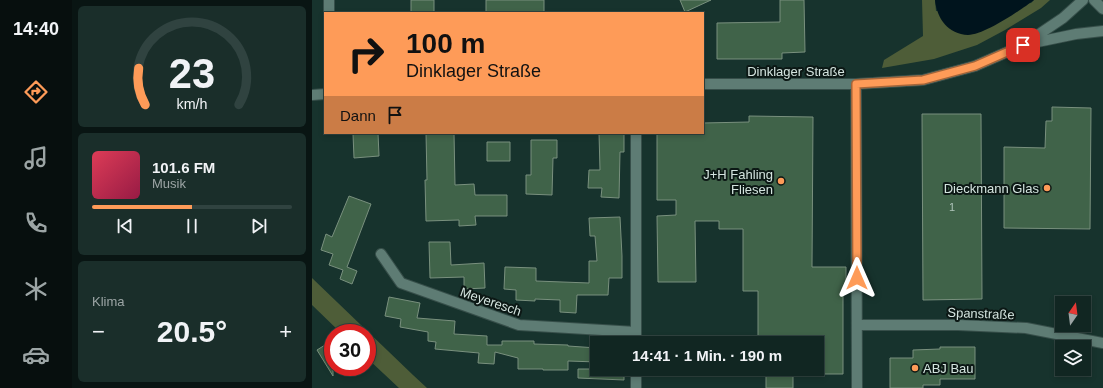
<!DOCTYPE html>
<html lang="de">
<meta charset="utf-8">
<style>
body{margin:0;font-family:Helvetica,sans-serif;background:#1a2e2a;color:#f1f3f6;height:100vh;display:flex;flex-direction:column;font-size:15px;white-space:nowrap}
*{box-sizing:border-box;margin:0}
p{font-size:13px;color:#9ca5a5}
.icon{flex:none;width:22px;height:22px;fill:none;stroke:currentColor;stroke-width:2;stroke-linecap:round;stroke-linejoin:round}
.map{position:relative;flex:1;overflow:hidden}
.details{display:flex;flex-direction:column;gap:6px;padding:6px;background:#091513;width:240px}
.details>*{flex:none}
.banner{position:absolute;left:12px;top:12px;width:380px;height:122px;border-radius:0px;box-shadow:0 2px 6px #0003,0 0 0 1px #304340;background:#fe9b58;color:#111;overflow:hidden}
.needle{width:26px;rotate:14deg}
.tools{position:absolute;left:743px;top:296px;display:grid;gap:8px}
.tools a{display:grid;place-items:center;width:36px;height:36px;border-radius:0px;background:#112622;box-shadow:0 2px 6px #0003,0 0 0 1px #304340;font-size:20px}
.speed{position:absolute;left:12px;top:324px;display:flex;gap:8px;font-size:20px;font-weight:700;text-align:center}
.speed>*{display:grid;place-content:center;width:52px;height:52px;border-radius:50%;background:#112622;box-shadow:0 2px 6px #0003,0 0 0 1px #304340;line-height:1}
.speed .limit{border:6px solid #d22;background:#fff;color:#111}
.pin{position:absolute;display:grid;place-items:center;width:34px;height:34px;color:#fff;margin:-17px;border-radius:8px;box-shadow:0 2px 6px #0006}
.me{position:absolute;width:44px;margin:-22px;rotate:0deg;stroke-linejoin:round;filter:drop-shadow(0 0 3px #0008)}
.turn{display:flex;align-items:center;gap:14px;height:84px;padding:0 16px;font-size:18px}
.turn .icon{width:52px;height:52px;stroke-width:2.5}
.turn b{display:block;font-size:28px;line-height:34px}
.then{display:flex;align-items:center;height:38px;padding:0 16px;background:#0003;gap:8px;font-size:15px}
.big{font-size:30px;font-weight:700;line-height:1.1}
.details .card{flex:1;display:flex;flex-direction:column;justify-content:center;gap:6px;min-width:0;padding:0 14px;border-radius:6px;background:#1a2e2a}
.details .dial{align-items:center;gap:0}
.dial svg{height:104px;overflow:visible;fill:none;stroke:#304340;stroke-width:7;stroke-linecap:round;text-anchor:middle}
.dial text{fill:#f1f3f6;stroke:none}
.song{display:flex;align-items:center;gap:12px}
.cover{width:48px;height:48px;border-radius:6px;background:linear-gradient(135deg,hsl(350 70% 55%),hsl(340 70% 35%))}
.played{height:4px;border-radius:2px;background:linear-gradient(90deg,#fe9b58 50%,#304340 50%)}
.keys{display:flex;justify-content:space-around;direction:ltr}
.heat{display:flex;justify-content:space-between;align-items:center;font-size:22px;direction:ltr}
.trip{position:absolute;left:278px;top:336px;width:234px;height:40px;border-radius:0px;background:#112622;box-shadow:0 2px 6px #0003,0 0 0 1px #304340;font-weight:700;line-height:40px;text-align:center}
main{display:flex;flex:1;min-height:0}
.dock{display:flex;flex-direction:column;width:72px;justify-content:space-around;align-items:center;background:#070f0e;color:#9ca5a5}
.dock .icon{width:28px;height:28px}
.dock .selected{color:#fe9b58}
.dock b{font-size:18px;color:#f1f3f6}
.map>svg:first-child{display:block}
.forest{fill:#4e5d38}
.water{fill:#00141d}
.building{fill:#406349;stroke:#79907e}
.lines{fill:none;stroke-linecap:round;stroke-linejoin:round}
.minor-casing{stroke:#374f4a;stroke-width:12}
.secondary-casing{stroke:#374f4a;stroke-width:12}
.minor{stroke:#5e7c74;stroke-width:10}
.secondary{stroke:#5e7c74;stroke-width:10}
.route-casing{stroke:#a56539;stroke-width:10}
.route{stroke:#fe9b58;stroke-width:7}
.poi-dot{fill:#fe9b58;stroke:#0c1815;stroke-width:1.5}
.labels{text-anchor:middle;stroke-width:4;stroke-linejoin:round;paint-order:stroke}
.number-label{font-size:11px;fill:#afc4ba}
.street-label{font-size:13px;fill:#d4e4df;stroke:#0c1815}
.poi-label{font-size:13px;fill:#d4e4df;stroke:#0c1815;text-anchor:end}
</style>
<main>
<nav class="dock">
<b>14:40</b>
<svg class="icon selected" aria-label="directions" viewBox="0 0 24 24"><path d="M12 3l9 9-9 9-9-9zM9 14v-3h6M13 9l2 2-2 2"/></svg>
<svg class="icon" aria-label="music" viewBox="0 0 24 24"><path d="M9 18V5l10-2v13"/><circle cx="6" cy="18" r="3"/><circle cx="16" cy="16" r="3"/></svg>
<svg class="icon" aria-label="phone" viewBox="0 0 24 24"><path d="M5 4h4l2 5-3 2q2 4 5 5l2-3 5 2v4C11 20 4 13 5 4z"/></svg>
<svg class="icon" aria-label="climate" viewBox="0 0 24 24"><path d="M12 3v18M4 7l16 10M4 17L20 7"/></svg>
<svg class="icon" aria-label="car" viewBox="0 0 24 24"><path d="M5 17H2v-5l4-1 3-4h7l3 4 3 1v5h-3M9 17h6M6 11h13"/><circle cx="7" cy="17" r="2"/><circle cx="17" cy="17" r="2"/></svg>
</nav>
<section class="details">
<div class="card dial"><svg viewBox="0 0 100 80">
<path d="M14 69A42 42 0 1 1 86 69"/>
<path d="M14 69A42 42 0 0 1 9 41" stroke="#fe9b58"/>
<text x="50" y="56" font-size="32" font-weight="700">23</text>
<text x="50" y="72" font-size="11">km/h</text>
</svg></div>
<div class="card">
<div class="song"><i class="cover"></i><div><b>101.6 FM</b><p>Musik</p></div></div>
<div class="played"></div>
<div class="keys"><svg class="icon" aria-label="previous" viewBox="0 0 24 24"><path d="M18 5L8 12l10 7zM5 5v14"/></svg><svg class="icon" aria-label="pause" viewBox="0 0 24 24"><path d="M8 5v14M16 5v14"/></svg><svg class="icon" aria-label="next" viewBox="0 0 24 24"><path d="M6 5l10 7-10 7zM19 5v14"/></svg></div>
</div>
<div class="card"><p>Klima</p>
<div class="heat"><a>−</a><b class="big">20.5°</b><a>+</a></div>
</div>
</section>
<div class="map">
<svg width="791" height="388" viewBox="0 0 791 388">
<rect width="100%" height="100%" fill="#17332d"/>
<path class="forest" d="M610 0H623L624 11 719 3 722 0H738L729 8 693 30 665 45 622 59 570 68 572 60 611 36Z
M0 278 101 375 115 388H87L56 359 55 333H29L0 305Z"/>
<path class="water" d="M623 0H722C709 10 672 35 656 35 636 34 625 19 623 0Z"/>
<path class="building" d="M99 0H122V13H99Z
M174 0H232V13H174Z
M368 0H399L373 12Z
M468 0H492L493 52 470 53V59H405V23L468 22Z
M740 107 779 108 778 229 692 228V147L733 148 734 121H740Z
M610 114H669L670 299 611 300Z
M437 116 501 117 500 267H534V291H531V374H505V343H446V291H431V229H407V221H383L384 282H346L345 216 364 215V200H345V133H391V123L437 122Z
M66 133 67 156 42 158 41 134Z
M114 133H142L143 185 162 184 163 195H195V216H163L164 225 147 226V220L114 221 113 180H115Z
M287 133H312V152H308L307 198 289 197 290 188H276L277 170H288Z
M219 140H245V158H241L240 195 214 194V175H219Z
M175 142H198V161H175Z
M37 196 59 204 35 267 45 271 40 284 28 279 31 270 17 265 21 254 9 250 14 234 20 237Z
M308 217 310 256V278H297L296 295H265L264 313 248 312V300L223 299V301L204 300V290L192 289 193 267 224 268V281L277 283V261H285L283 236H278L277 218Z
M117 242H138L139 265 172 263 173 288 152 289V277L118 278Z
M77 297 108 303 105 318 143 321 142 334 175 336V345H190V341H222V344L256 345V346L285 348V362L256 361V370H231V369H206V358L183 352 182 364 166 363 167 353 123 349 124 342 116 341V332L88 327 89 319 73 316Z
M21 340V376L5 350Z
M628 347H663V379H628V385H611V388H578V358H601V350L628 349Z
M266 369H312V380L266 378Z
M454 369H481V388H454Z"/>
<g class="lines">
<defs>
<path id="minor" d="M17 0V13
M782 0 791 9
M711 45 764 34 791 31
M544 84 545 388
M69 254 89 283 207 325 324 332
M546 325H646L714 328 791 343
M324 343V133
M324 369V388"/>
<path id="secondary" d="M391 84H544L611 80 663 66 711 45 751 18 771 0
M0 95 13 94"/>
</defs>
<use href="#minor" class="minor-casing"/>
<use href="#secondary" class="secondary-casing"/>
<use href="#minor" class="minor"/>
<use href="#secondary" class="secondary"/>
</g>
<g class="lines">
<defs>
<path id="route" d="M545 278 544 84 611 80 663 66 711 45"/>
</defs>
<use href="#route" class="route-casing"/>
<use href="#route" class="route"/>
</g>
<g class="poi-dot">
<circle cx="469" cy="181" r="4"/>
<circle cx="735" cy="188" r="4"/>
<circle cx="603" cy="368" r="4"/>
</g>
<g class="labels">
<g class="number-label">
<text x="640" y="211">1</text>
</g>
<g class="street-label">
<text x="484" y="76">Dinklager Straße</text>
<text transform="translate(179 301) rotate(19)" y="5">Meyeresch</text>
<text transform="translate(669 313) rotate(2)" y="5">Spanstraße</text>
</g>
<g class="poi-label">
<text x="461" y="179">J+H Fahling<tspan x="461" dy="15">Fliesen</tspan></text>
<text x="727" y="193">Dieckmann Glas</text>
<text x="611" y="373" text-anchor="start">ABJ Bau</text>
</g>
</g>
</svg>
<div class="tools">
<a><svg class="needle" viewBox="-14 -14 28 28"><path d="M0-13l5 13h-10z" fill="#e53935"/><path d="M0 13l5-13h-10z" fill="#9ca5a5"/></svg></a>
<a><svg class="icon" aria-label="layers" viewBox="0 0 24 24"><path d="M12 4l9 5-9 5-9-5zM3 14l9 5 9-5"/></svg></a>
</div>
<div class="speed"><div class="limit">30</div></div>
<div class="pin" style="left:711px;top:45px;background:#d93025"><svg class="icon" aria-label="arrive" viewBox="0 0 24 24"><path d="M6 21V4h12l-3 4 3 4H6"/></svg></div>
<svg class="me" style="left:545px;top:278px" viewBox="-20 -20 40 40"><path d="M0-17L14 15 0 8-14 15z" fill="#fe9b58" stroke="#fff" stroke-width="4"/></svg>
<div class="trip">14:41 · 1 Min. · 190 m</div>
<div class="banner">
<div class="turn"><svg class="icon" aria-label="right" viewBox="0 0 24 24"><path d="M7 20v-9h11M14 6l5 5-5 5"/></svg><div><b>100 m</b>Dinklager Straße</div></div>
<div class="then">Dann<svg class="icon" aria-label="arrive" viewBox="0 0 24 24"><path d="M6 21V4h12l-3 4 3 4H6"/></svg></div>
</div>
</div>
</main>
